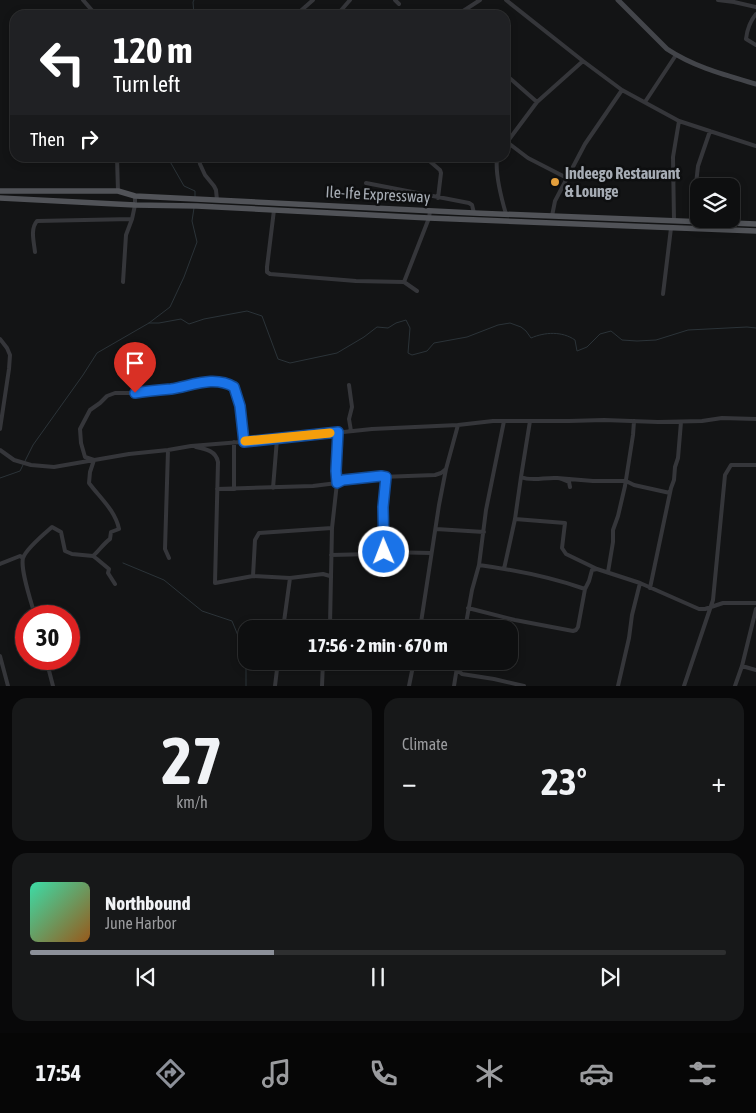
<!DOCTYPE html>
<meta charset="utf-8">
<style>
body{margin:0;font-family:"Asap Condensed",sans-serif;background:#171819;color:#f1f3f6;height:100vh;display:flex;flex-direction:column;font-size:19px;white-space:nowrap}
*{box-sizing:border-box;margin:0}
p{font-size:16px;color:#9b9c9f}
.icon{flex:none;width:28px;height:28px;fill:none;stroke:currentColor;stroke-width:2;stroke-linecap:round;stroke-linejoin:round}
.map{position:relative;height:686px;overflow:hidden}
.panel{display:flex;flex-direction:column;gap:12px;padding:12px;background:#080809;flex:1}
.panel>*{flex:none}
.guide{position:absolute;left:10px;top:10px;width:500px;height:152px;border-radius:15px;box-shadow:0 2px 8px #0003,0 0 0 1px #2e2f30;background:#202124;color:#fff;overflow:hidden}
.controls{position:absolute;left:690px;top:178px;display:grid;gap:10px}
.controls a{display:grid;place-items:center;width:50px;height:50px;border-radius:10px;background:#0e0f10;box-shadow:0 2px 8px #0003,0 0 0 1px #2e2f30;font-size:25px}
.speed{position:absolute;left:15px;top:605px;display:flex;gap:10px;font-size:25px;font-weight:700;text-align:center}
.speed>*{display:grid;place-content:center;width:65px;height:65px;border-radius:50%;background:#0e0f10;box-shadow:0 2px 8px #0003,0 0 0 1px #2e2f30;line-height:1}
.speed .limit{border:8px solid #d22;background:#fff;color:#111}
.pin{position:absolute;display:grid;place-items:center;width:42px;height:42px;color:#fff;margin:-51px -21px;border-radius:50% 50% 50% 0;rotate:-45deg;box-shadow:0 0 5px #0007}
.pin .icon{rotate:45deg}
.me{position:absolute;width:55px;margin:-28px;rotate:359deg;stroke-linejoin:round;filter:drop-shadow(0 0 4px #0008)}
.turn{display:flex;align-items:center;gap:18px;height:105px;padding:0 20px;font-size:22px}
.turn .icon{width:65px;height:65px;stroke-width:2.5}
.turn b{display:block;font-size:35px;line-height:42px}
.then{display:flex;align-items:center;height:48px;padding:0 20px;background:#0003;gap:10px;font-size:19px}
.big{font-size:38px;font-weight:700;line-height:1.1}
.panel .tile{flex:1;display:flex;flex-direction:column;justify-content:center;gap:8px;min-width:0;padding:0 18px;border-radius:15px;background:#171819}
.panel .dial{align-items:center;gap:0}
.dial b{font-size:65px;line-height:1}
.song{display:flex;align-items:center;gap:15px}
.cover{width:60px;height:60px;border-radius:8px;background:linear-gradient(135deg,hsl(160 70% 55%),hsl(30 70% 35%))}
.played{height:5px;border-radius:2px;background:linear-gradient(90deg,#8c9099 35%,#2e2f30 35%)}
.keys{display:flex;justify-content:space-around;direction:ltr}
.heat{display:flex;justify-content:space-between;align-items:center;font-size:28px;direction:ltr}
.panel .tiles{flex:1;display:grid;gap:12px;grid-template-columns:1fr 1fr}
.tile:last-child{grid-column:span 2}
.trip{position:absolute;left:238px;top:620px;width:280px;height:50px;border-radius:15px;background:#0e0f10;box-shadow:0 2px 8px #0003,0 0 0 1px #2e2f30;font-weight:700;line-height:50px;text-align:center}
.tab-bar{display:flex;height:80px;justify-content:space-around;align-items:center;background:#060606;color:#9b9c9f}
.tab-bar .icon{width:35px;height:35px}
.tab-bar .active{color:#8c9099}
.tab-bar b{font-size:22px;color:#f1f3f6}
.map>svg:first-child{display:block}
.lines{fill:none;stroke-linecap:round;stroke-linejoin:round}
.stream{stroke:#2b3338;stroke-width:1}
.minor{stroke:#35363a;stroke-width:4}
.secondary{stroke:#43454a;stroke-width:5}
.primary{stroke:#515358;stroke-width:5.5}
.route-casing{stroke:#114b97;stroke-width:12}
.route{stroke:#1a73e8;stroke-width:9}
.slow{stroke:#f59e0b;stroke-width:9}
.poi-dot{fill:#e49f3c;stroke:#0e0f10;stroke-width:2}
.labels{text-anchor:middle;stroke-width:5;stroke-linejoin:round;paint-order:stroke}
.poi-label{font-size:16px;font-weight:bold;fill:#a6acb4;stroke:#0e0f10;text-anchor:start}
.street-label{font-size:16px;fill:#a6acb4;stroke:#0e0f10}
</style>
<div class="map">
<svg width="756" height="686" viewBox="0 0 756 686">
<rect width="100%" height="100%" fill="#131415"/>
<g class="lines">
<path class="stream" d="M194 0 193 2 194 15
M168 158 184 186 195 191V197
M149 323H159L181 319 189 324 204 319 247 311 262 316 278 359 290 363 337 353 364 337 377 327 388 328 396 323 406 320 410 328 408 353 412 355 427 351 434 343 467 337 498 325 510 323 521 327 526 331 531 338C545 332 562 331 575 340L577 351 587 347 600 334 611 331 622 340 637 341 656 340 688 330 747 327 756 328
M0 478 20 471 33 445 83 375 97 353 149 323 170 307 184 277 197 242 192 221 194 208
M123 563 164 580 202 611 232 621 246 655V686"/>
<path class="minor" d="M83 0 96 15
M395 0 399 4
M506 0 583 61 622 90 679 121 756 146
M718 0 734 2 756 7
M756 14C751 20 747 30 746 39L756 45
M296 15 313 0
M337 15 350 0
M457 15 480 0
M505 74 537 102
M645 102 676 55
M507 142 528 158 567 178
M505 145 537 102 583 61
M117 158 118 191
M199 158 200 164 205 175 214 186 216 190 217 200
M426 158 440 170 441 173 438 198
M497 158C495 175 501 197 506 214
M366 183 469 203 472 205 474 213
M694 202 698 166 710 131
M274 210 267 267V272L270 274 356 281 404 282 417 291
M552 216 555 201 585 144 622 90
M674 221 673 157 679 121
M35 252C34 242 30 229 37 221L132 219
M123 282 126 235 132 219 135 205V196
M404 282 429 218 430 211
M663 294 671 228
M0 339 7 348 10 355 9 369 0 429
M349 385 352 407 349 419 351 431
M530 421 521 477C532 482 545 477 557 478 561 478 565 480 569 482L570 487
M234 442V489H235
M196 447C206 449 216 451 218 462L215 583 253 576 290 578 323 574 330 576
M0 450 14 460 31 465 54 467 129 454 168 450 191 446 277 439 372 429 458 425 493 421H569L604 420 658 422 702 421 722 418 756 419
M168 450 165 549 169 558
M557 478 593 481H626L634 485 670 493
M273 488 277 439
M217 489 313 486 337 483 343 480 381 477 435 475 441 473 446 469
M515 519 565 523 562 548 566 554 597 569 640 583 699 609H705L723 603H756
M436 529 484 532
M384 552 383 507 386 477
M331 555 372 554 384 552 431 553
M93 556 97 559 109 569 108 573 115 584
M0 564 20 556 23 558
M479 565C515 570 551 577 585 589
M504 569 515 519 521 477
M608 572 613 542V530L618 516 625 486 633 435 634 421
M253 576 255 540 259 533 332 528
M650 588 671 488 674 480 675 467 678 458 681 422
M468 608 515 620 573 631 576 630 578 627 585 589 589 581 592 570 597 569
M35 616C32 604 20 570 23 558 26 549 45 533 52 527L61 532 65 551 72 554 93 556C99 551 103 544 110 539L111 532 119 529C115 510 100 498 89 483L90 472 94 460 85 457 81 443 80 429 90 410 100 403 107 396 115 393H135L172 389 189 384 218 381 228 383 234 387 240 406 244 441
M283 629 290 578
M329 629 330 625 332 528 337 483 336 471 337 433
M420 629 439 505 446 469 458 425
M465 629 472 590 479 565 486 510 504 421
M0 656 8 686
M46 659 53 686
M431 661 446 663 452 665 462 674 494 679 524 686
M742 666 756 670
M275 686 278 661
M322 686 323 661
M409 686 414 661
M454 686 458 661
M618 686 629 638 632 615 640 583
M684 686 713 600 725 475 731 465H756
M735 686 742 666 756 609"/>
<path class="secondary" d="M618 0 667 49C694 67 725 75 756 84"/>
<path class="primary" d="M0 191H118L135 196 474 213 756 224
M0 198 135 205 197 206 429 218 756 231"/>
</g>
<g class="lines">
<defs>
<path id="route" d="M135 393C147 391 159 390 171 389 191 386 214 375 234 387L240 406 244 442 338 432 336 471 337 483 343 480 381 476 386 477 383 507 384 552"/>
</defs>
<use href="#route" class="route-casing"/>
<use href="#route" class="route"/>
<path class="slow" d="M245 441 330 433"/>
</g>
<circle class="poi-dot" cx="555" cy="182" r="5"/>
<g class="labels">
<g class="poi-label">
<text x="565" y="179">Indeego Restaurant<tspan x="565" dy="18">&amp; Lounge</tspan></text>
</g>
<g class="street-label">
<text transform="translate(378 194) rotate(3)" y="6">Ile-Ife Expressway</text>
</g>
</g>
</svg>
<div class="controls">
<a><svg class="icon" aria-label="layers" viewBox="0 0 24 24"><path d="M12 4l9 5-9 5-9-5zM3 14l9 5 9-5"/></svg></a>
</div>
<div class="speed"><div class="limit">30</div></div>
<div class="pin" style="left:135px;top:393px;background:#d93025"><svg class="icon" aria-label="arrive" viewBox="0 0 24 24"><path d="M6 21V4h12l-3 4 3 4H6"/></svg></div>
<svg class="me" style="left:384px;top:552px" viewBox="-20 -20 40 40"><circle r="17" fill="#1a73e8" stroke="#fff" stroke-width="3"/><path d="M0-11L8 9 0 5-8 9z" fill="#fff"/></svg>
<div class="trip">17:56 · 2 min · 670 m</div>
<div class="guide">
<div class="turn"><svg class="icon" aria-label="left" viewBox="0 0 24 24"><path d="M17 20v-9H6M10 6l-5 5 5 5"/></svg><div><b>120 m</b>Turn left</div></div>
<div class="then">Then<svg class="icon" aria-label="right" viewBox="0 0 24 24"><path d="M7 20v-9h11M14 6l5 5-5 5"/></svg></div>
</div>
</div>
<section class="panel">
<div class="tiles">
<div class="tile dial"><b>27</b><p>km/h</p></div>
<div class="tile"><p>Climate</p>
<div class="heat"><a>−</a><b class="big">23°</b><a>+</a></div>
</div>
<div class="tile">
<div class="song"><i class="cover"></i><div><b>Northbound</b><p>June Harbor</p></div></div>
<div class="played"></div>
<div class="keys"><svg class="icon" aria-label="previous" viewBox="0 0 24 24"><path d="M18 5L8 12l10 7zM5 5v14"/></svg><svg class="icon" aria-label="pause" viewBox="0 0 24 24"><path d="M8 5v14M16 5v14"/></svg><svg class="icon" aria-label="next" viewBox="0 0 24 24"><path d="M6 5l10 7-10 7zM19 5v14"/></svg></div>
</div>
</div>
</section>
<nav class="tab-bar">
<b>17:54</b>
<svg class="icon active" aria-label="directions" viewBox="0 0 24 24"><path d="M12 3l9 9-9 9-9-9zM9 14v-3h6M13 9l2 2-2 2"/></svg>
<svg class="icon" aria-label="music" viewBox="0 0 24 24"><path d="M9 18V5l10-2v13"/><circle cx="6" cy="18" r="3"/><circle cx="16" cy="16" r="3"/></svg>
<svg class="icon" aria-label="phone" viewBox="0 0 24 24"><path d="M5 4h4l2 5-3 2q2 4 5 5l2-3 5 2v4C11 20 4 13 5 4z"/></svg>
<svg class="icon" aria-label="climate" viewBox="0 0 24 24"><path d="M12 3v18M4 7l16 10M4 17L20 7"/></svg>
<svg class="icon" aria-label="car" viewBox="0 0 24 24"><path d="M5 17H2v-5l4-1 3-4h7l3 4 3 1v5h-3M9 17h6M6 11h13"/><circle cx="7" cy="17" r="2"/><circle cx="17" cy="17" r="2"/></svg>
<svg class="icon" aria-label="filters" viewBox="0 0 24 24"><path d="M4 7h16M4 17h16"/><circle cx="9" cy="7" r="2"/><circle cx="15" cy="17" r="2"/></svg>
</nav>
